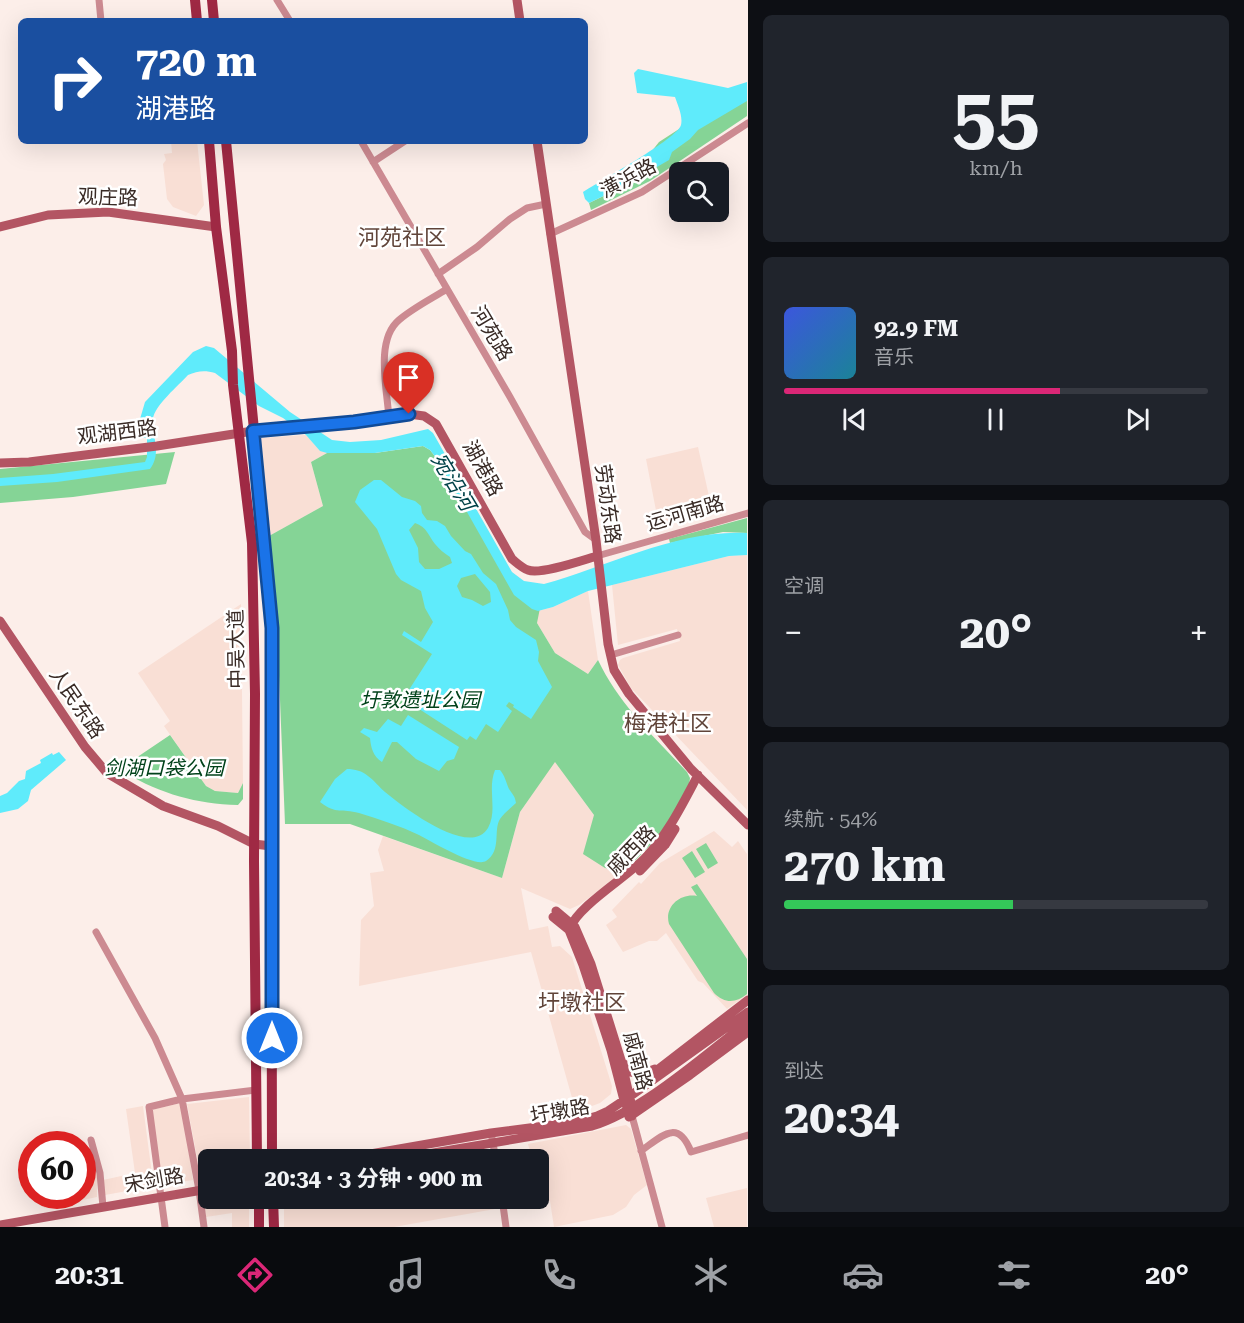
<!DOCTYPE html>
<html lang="zh">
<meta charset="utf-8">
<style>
body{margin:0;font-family:"Roboto Serif","Noto Sans SC",serif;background:#20242c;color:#f1f3f6;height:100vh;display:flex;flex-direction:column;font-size:22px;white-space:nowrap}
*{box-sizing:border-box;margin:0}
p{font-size:20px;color:#9ea1a6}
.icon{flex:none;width:33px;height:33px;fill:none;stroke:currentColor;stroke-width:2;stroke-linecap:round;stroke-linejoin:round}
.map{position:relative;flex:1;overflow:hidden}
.sheet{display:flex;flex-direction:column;gap:15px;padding:15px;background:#0d0f14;width:496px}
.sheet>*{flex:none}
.banner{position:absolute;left:18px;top:18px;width:570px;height:126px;border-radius:9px;box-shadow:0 6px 24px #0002;background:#1a4fa0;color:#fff;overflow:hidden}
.buttons{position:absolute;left:669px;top:162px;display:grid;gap:12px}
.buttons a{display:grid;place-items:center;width:60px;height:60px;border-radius:9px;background:#171b24;box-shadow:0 6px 24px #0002;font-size:30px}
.speed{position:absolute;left:18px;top:1131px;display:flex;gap:12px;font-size:30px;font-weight:700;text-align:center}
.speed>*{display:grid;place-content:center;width:78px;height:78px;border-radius:50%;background:#171b24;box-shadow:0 6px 24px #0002;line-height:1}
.speed .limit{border:9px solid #d22;background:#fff;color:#111}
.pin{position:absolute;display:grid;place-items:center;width:51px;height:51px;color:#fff;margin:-62px -26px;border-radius:50% 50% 50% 0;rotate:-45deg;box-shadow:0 0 6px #0007}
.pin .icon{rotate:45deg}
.me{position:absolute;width:66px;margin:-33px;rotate:0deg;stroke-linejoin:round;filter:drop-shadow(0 0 4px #0008)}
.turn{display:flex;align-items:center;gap:21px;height:126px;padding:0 18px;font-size:27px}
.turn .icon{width:78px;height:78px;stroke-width:2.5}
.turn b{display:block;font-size:42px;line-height:51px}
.big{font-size:45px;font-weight:700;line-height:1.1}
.sheet .card{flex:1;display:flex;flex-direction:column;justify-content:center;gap:9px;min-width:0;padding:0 21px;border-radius:9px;background:#20242c}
.sheet .dial{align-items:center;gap:0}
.dial b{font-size:78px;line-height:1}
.song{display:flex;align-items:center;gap:18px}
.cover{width:72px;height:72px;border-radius:9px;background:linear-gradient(135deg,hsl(230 70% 55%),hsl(190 70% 35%))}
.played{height:6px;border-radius:3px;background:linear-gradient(90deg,#db2777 65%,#363941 65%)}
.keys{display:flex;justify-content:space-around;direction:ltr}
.heat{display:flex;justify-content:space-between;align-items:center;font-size:33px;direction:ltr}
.charge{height:9px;border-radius:4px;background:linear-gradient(90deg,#34c759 54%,#363941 0)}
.trip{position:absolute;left:198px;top:1149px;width:351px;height:60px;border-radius:9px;background:#171b24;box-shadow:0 6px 24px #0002;font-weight:700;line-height:60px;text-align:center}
.menu{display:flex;height:96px;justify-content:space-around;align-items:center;background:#090b0e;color:#9ea1a6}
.menu .icon{width:42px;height:42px}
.menu .on{color:#db2777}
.menu b{font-size:27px;color:#f1f3f6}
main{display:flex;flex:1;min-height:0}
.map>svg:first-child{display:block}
.built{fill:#f9dfd5}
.green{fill:#85d496}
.water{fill:#5febfb;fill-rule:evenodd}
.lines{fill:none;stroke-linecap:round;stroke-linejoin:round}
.street{stroke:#cc8a91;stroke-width:7}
.secondary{stroke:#b35563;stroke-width:9}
.primary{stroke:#9f2944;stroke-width:10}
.route-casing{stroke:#114b97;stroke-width:15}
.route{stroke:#1a73e8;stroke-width:10}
.labels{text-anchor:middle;stroke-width:5;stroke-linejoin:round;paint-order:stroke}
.street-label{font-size:20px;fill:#392b26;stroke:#fff}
.park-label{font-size:20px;font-style:italic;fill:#01421a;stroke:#fff}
.water-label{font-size:21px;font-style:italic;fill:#004248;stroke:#fff}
.quarter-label{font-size:22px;fill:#604439;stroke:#fff}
</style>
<main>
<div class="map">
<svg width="748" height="1227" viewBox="0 0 748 1227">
<rect width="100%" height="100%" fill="#fceee9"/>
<path class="built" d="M171 141H197L204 205 196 216 173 207 167 199 163 164 166 160 164 154 172 153Z
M306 435 316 446 327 453 311 462 323 506 269 536 260 438Z
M698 447 713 514 659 526 646 459Z
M747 555V810L631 688 618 665 620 660 623 658 680 641 677 629 618 645 612 585 729 556Z
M588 591 598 660 588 674 555 653 537 623 538 611 553 607Z
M241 604 243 783 238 793 215 791 206 786 164 726 170 721 138 673Z
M555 761 594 815 613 870 624 872 579 905 570 909 521 888 529 930 548 926 552 947 560 946 572 957 612 1086 611 1094 600 1103 576 1112 531 952 359 986 361 920 374 906 370 873 384 871 378 850 383 836 502 878 520 812Z
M714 831 732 847 738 841 747 854V995L727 1009 703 983 698 981 666 933 657 941H649L623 952 606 925 617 917 612 910 639 882 641 884 660 863Z
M249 1097 250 1159 208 1160V1178L201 1179 187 1104Z
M181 1103 193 1180 167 1184 162 1180 151 1110Z
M143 1106 153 1182 149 1187 105 1195 103 1180 135 1173 126 1109Z
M626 1125 631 1129 647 1185 634 1195 626 1207 613 1215 554 1227 550 1201 541 1202 539 1190 538 1160 532 1159 528 1144Z
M89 1151 93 1154 97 1169V1197L44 1208 42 1196H82L83 1152Z
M486 1152 487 1159H446Z
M747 1188V1227H714L706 1198Z
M208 1197V1198L249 1199V1227H232V1213L206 1217 203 1198Z
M493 1198 495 1209 394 1227H284V1199Z"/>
<path class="green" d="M747 85V116L650 181 591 210 589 203 624 186 659 142Z
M423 446 430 450 437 459 520 590 543 593 537 623 555 653 588 674 598 660C618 703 655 738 687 772L690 778 689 786 661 834 624 872 605 868 583 854 594 815 555 762 520 812 502 878 350 824H285L277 625 269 536 323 506 311 462 327 453H375Z
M175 452 166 484 73 497 0 503V469Z
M747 518V533L723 532 670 543 669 539Z
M170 735 206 786 215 791 238 793 243 783V799L238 805C196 804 162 794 125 773L127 764Z
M706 843 718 863 708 869 696 849Z
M692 851 705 872 695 878 682 858Z
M697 884 747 959V994C736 1003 725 1004 714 993L669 924C664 907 680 893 697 896L691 887Z"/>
<path class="water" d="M638 69 728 88 747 82V101L698 130 690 139 672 152 669 160 624 186 589 203 585 199 583 192C599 182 678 138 681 125 683 116 678 106 675 97L637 93 634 73Z
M206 346 214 348 290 412 332 440 350 442 381 440 428 429 433 433 512 572 524 581 544 584C609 566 679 529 747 533V555L729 556 588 591 553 607 538 611 532 609 514 595 437 459 430 450 423 446 375 453H327L320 451 306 435 283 418 259 406 215 373C205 370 197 371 188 375 179 385 154 406 153 419 152 437 162 453 150 469L57 482 0 486V478L53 474 145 462 147 457V438H143L140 419 145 402 193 352Z
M374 480H381L402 497 415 501 421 506 422 513 427 520 437 521 445 526 451 536 465 551 471 554 483 573 496 584 508 610 510 620 516 627 536 640 539 652 538 661 552 687 531 719 513 707 514 705 509 702 506 706 512 711 498 732 486 724 476 740 470 736 467 740 416 707 417 704 405 696 432 654 402 635 404 631 421 642 433 622 425 608 421 591 401 580 396 574 377 529 355 502 360 490ZM415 523C427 527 428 535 435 544 439 549 444 553 450 557L452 563 439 569H425L419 562 418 548 409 530ZM475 574 490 592 491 602 483 606 472 600 462 597 457 586 461 578Z
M408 715 459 747 454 759 447 761 439 771 416 759 397 742H392L382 762C373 756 371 748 370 738L360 732 364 728 377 732 388 719 401 726Z
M59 752 66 760 31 790 28 801 18 809 0 813V796L7 793 19 781 25 779 26 771 41 763 40 760 52 753 53 755Z
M347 769C355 769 362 771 368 776 374 780 379 787 385 792 402 806 470 859 488 828 498 809 487 790 495 770H500C505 776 506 782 509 789 513 795 515 796 516 803 511 808 504 813 500 819 493 830 502 851 486 861 475 868 431 841 419 835 400 826 379 819 359 813 341 808 337 815 320 802L335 779Z"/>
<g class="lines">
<path class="street" d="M99 0 101 21
M277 0 290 21
M361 141 510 397 585 532 596 540
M373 162 405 141
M550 234 642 192 748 123
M438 274 477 247 510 219 527 208 546 204
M389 418C387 389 375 340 399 320 413 308 431 299 447 289
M597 556 748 513
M611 655 678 635
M96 932 155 1038 182 1099 199 1190 204 1227
M632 1116 662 1227
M492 1138 496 1160
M91 1140 100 1173 103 1207
M641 1151C662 1136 678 1118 691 1152L748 1135
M502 1198 506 1227
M165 1227 149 1107 182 1099 256 1090"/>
<path class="secondary" d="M517 0 520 21
M537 141 596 540 608 644 614 670 629 694 691 769 748 825
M0 227 48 215 108 212 216 227
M0 463 29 462 157 446 253 431 354 422 409 414 424 416 436 424 512 559C517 563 522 568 528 570 540 575 583 560 597 556
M0 621 85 747 107 773 163 806 218 826 254 844 271 846
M640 871 665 845 675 829
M556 911 575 927 591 964 621 1060 632 1107V1116
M553 917 569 930 583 965 611 1050 625 1104
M570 928C578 906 627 877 645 858 668 834 682 805 698 775
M623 1063 631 1072 641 1074 655 1069
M652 1074 748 1000
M629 1117 690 1075 748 1032
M336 1160 491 1133 575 1122 597 1116 608 1111 629 1097 748 1012
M392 1160 592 1126C644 1110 704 1055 748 1022
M0 1225 208 1189"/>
<path class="primary" d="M195 0 197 21
M212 0 214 21
M209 141 216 227 232 351 233 385 252 543 255 694 254 861 257 1160
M226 141 264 533 271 628 272 1160
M259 1198V1227
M273 1198 274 1227"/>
</g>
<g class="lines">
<defs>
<path id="route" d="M272 1038V628L253 431 354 422 409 414"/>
</defs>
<use href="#route" class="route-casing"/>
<use href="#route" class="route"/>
</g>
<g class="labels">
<g class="street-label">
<text transform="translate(628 178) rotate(-28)" y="7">潢浜路</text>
<text transform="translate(108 197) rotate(2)" y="7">观庄路</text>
<text transform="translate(492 333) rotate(59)" y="7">河苑路</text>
<text transform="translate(117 432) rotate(-7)" y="7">观湖西路</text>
<text transform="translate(483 468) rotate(61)" y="7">湖港路</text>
<text transform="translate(608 504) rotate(82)" y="7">劳动东路</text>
<text transform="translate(685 513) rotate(-16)" y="7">运河南路</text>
<text transform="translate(236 649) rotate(-91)" y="7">中吴大道</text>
<text transform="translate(77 703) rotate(56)" y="7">人民东路</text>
<text transform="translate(631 850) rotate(-46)" y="7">戚西路</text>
<text transform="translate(638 1061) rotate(75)" y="7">戚南路</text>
<text transform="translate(560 1111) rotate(-10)" y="7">圩墩路</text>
<text transform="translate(154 1180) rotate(-10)" y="7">宋剑路</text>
</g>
<g class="park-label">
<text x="420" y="707">圩敦遗址公园</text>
<text x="164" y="775">剑湖口袋公园</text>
</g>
<g class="water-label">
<text transform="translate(453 482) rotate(59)" y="7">宛沿河</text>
</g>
<g class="quarter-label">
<text x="402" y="245">河苑社区</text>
<text x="668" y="731">梅港社区</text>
<text x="582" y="1010">圩墩社区</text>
</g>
</g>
</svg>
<div class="buttons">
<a><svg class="icon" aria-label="search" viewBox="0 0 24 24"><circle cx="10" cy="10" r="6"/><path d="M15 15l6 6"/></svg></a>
</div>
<div class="speed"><div class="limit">60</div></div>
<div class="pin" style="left:409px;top:414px;background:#d93025"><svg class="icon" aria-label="arrive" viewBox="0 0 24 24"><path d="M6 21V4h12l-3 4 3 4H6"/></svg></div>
<svg class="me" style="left:272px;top:1038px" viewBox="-20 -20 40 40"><circle r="17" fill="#1a73e8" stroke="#fff" stroke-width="3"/><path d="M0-11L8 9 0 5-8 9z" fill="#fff"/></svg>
<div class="trip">20:34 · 3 分钟 · 900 m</div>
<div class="banner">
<div class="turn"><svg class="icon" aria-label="right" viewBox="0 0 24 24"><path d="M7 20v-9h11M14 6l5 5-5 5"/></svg><div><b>720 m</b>湖港路</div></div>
</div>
</div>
<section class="sheet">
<div class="card dial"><b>55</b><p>km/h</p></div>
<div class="card">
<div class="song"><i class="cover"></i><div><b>92.9 FM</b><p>音乐</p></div></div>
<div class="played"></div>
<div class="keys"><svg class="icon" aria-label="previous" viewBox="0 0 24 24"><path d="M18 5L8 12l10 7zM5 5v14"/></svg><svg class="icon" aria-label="pause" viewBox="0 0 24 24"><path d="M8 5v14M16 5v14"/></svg><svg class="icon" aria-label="next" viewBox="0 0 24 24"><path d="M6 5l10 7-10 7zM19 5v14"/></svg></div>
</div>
<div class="card"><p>空调</p>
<div class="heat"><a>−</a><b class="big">20°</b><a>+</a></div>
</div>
<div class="card"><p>续航 · 54%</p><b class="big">270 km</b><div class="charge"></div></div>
<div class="card"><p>到达</p><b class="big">20:34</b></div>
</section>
</main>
<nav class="menu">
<b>20:31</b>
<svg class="icon on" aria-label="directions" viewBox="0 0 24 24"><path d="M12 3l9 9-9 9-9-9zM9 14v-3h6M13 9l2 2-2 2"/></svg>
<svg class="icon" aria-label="music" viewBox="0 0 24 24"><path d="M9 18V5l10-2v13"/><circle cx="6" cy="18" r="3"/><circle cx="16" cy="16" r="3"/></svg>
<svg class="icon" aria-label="phone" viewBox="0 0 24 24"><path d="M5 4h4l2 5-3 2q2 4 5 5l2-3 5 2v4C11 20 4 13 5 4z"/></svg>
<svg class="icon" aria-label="climate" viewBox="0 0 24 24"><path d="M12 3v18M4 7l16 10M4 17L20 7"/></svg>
<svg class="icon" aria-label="car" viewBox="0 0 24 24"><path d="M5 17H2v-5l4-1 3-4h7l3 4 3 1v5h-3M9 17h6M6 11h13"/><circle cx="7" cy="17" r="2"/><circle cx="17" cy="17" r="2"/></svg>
<svg class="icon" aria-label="filters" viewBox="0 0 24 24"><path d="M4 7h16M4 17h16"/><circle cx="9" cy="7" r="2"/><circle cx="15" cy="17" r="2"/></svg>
<b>20°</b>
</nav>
